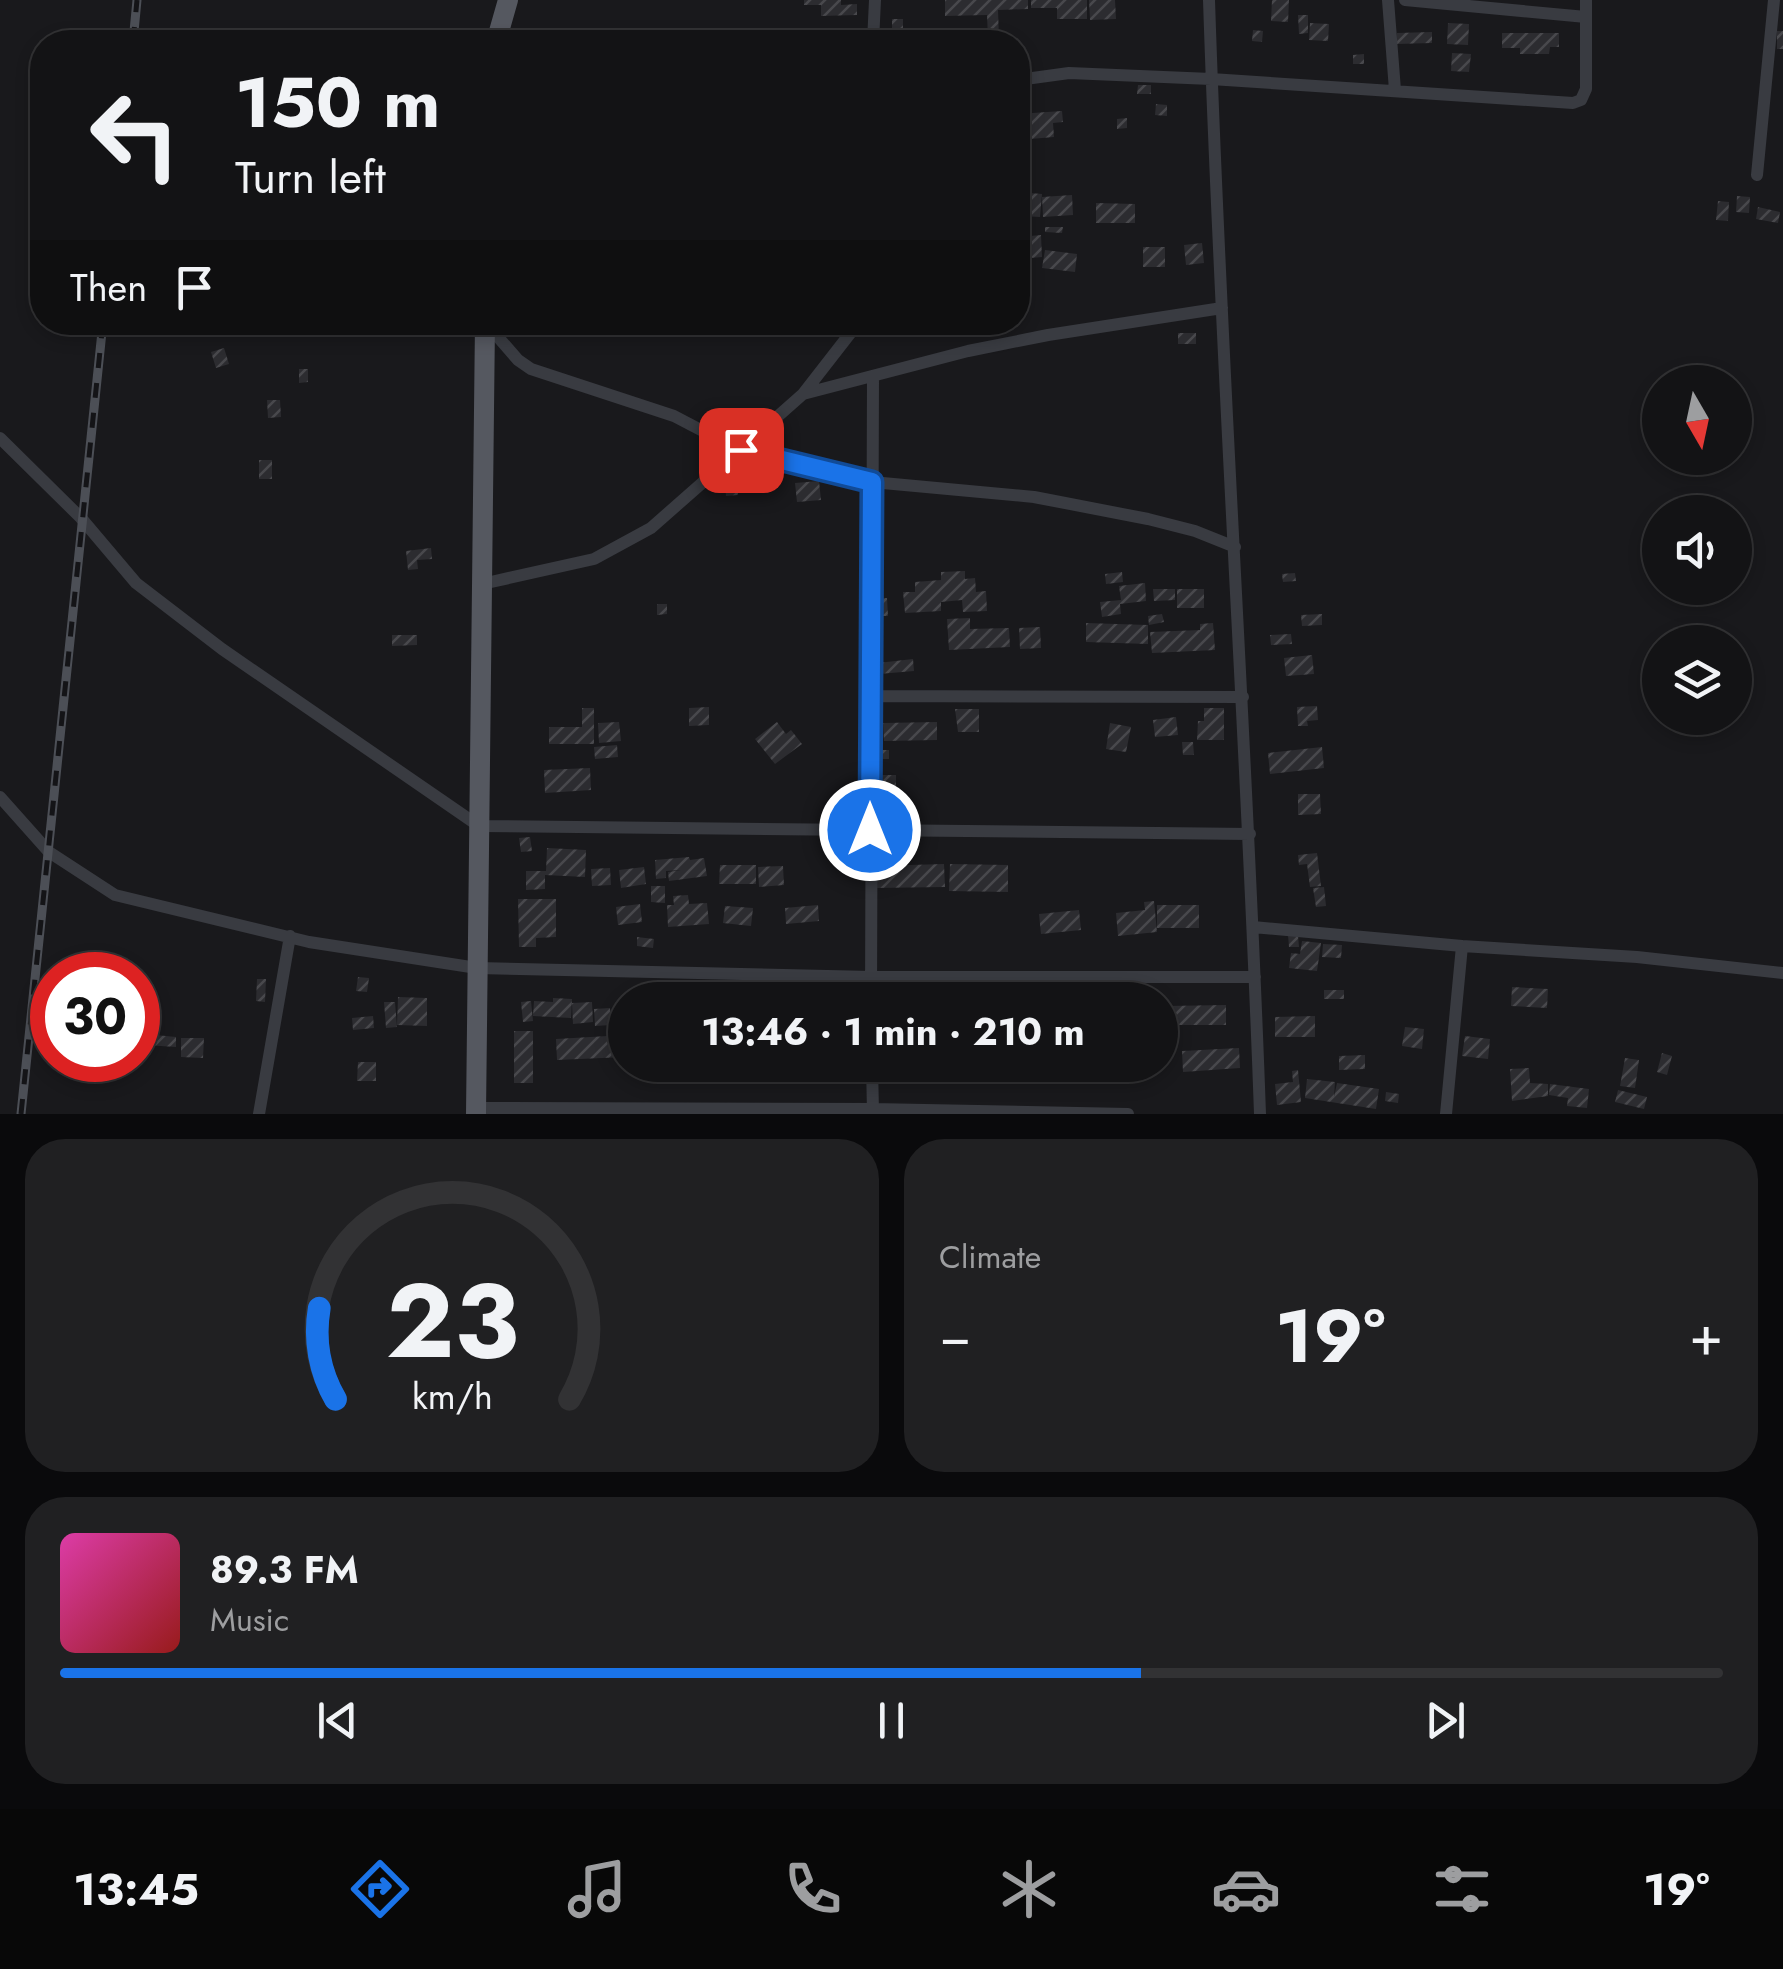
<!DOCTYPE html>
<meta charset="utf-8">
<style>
body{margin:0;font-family:Jost,sans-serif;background:#202022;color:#f1f3f6;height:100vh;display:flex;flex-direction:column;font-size:38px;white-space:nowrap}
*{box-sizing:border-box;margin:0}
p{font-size:32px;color:#9d9ea0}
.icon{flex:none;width:55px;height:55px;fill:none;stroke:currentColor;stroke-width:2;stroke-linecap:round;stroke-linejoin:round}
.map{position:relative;height:1114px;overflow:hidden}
.details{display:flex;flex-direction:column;gap:25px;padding:25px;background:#0a0a0c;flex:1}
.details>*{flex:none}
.top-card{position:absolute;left:30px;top:30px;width:1000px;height:305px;border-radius:40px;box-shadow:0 5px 15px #0003,0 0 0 2px #323234;background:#131315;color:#f1f3f6;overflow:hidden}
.needle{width:65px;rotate:171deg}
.controls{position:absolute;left:1642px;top:365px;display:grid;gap:20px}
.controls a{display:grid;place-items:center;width:110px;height:110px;border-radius:50%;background:#131315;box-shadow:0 5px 15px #0003,0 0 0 2px #323234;font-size:50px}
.speed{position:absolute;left:30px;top:952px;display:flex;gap:20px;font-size:50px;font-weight:700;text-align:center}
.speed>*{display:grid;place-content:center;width:130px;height:130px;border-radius:50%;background:#131315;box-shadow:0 5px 15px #0003,0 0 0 2px #323234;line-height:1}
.speed .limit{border:15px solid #d22;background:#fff;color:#111}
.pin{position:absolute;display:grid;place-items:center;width:85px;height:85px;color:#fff;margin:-42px;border-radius:20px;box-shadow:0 5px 15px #0006}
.me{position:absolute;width:110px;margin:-55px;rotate:0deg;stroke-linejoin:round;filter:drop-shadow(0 0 8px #0008)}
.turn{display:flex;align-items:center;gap:35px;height:210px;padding:0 40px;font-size:45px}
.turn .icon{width:130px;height:130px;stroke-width:2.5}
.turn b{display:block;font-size:70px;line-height:85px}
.then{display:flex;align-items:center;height:95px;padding:0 40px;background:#0003;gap:20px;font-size:38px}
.big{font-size:75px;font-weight:700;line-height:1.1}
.details .tile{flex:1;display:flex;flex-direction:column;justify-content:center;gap:15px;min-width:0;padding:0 35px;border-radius:40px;background:#202022}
.details .dial{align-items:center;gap:0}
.dial svg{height:260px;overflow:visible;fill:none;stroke:#323234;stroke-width:7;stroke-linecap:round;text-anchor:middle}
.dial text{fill:#f1f3f6;stroke:none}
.song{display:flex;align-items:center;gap:30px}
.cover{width:120px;height:120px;border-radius:15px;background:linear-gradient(135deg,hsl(320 70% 55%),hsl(0 70% 35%))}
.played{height:10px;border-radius:5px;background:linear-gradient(90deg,#1a73e8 65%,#323234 65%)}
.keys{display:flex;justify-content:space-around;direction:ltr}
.heat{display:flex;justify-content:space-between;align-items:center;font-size:55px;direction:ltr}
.details .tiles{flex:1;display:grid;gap:25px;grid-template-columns:1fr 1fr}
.tile:last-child{grid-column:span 2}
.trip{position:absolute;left:608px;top:982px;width:570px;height:100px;border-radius:50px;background:#131315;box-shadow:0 5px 15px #0003,0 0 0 2px #323234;font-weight:700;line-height:100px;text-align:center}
.dock{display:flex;height:160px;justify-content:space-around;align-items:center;background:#080808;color:#9d9ea0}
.dock .icon{width:70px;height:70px}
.dock .active{color:#1a73e8}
.dock b{font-size:45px;color:#f1f3f6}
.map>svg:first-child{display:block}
.building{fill:url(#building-hatch)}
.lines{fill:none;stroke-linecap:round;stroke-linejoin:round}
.street{stroke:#393b41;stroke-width:12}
.primary{stroke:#555860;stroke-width:20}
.rail-casing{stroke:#4c4f56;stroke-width:9}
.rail{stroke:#141417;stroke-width:5;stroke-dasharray:15;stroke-linecap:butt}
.route-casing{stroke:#114b97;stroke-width:25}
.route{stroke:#1a73e8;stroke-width:18}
</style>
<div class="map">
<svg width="1783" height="1114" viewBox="0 0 1783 1114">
<defs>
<pattern id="building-hatch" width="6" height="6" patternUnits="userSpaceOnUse" patternTransform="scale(2.5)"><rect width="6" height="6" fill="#2c2c30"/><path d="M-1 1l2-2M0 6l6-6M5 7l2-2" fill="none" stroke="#48484c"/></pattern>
</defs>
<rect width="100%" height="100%" fill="#19191c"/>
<path class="building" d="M804 0H841V5L857 4V15L821 16V5H804Z
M945 0H1028V9L998 10 999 39H988L987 15 945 16Z
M1031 0H1087V19H1057V8H1031Z
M1089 0H1115L1116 19 1090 20Z
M1272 0H1289L1288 22 1271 21Z
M1298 15H1308V33L1299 34Z
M892 19H903V30H892Z
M1310 23 1329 24 1328 41 1309 40Z
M1448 23 1469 24 1468 45 1447 44Z
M1253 30 1263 31 1262 42 1252 41Z
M1777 31H1783V49H1777Z
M1432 32V43L1397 44V33Z
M1502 33H1559V47H1550L1549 54H1520V48H1502Z
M1452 53 1471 54 1469 72 1451 71Z
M1364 54V64H1353V55Z
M1138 85H1151V94H1137Z
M1156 104 1167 105V116L1155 115Z
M1062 111 1063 122 1053 123 1054 137 1018 140V114Z
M1127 118V128L1117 129V119Z
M1018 192 1042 194 1040 217 1022 216 1020 236H1018Z
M1072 195 1073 215 1043 217 1042 197Z
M1737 196 1750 197 1749 213 1736 212Z
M1718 201 1729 202 1728 221 1716 220Z
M1096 203 1135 204V223H1096Z
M1758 207 1780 212 1778 223 1756 219Z
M1045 227H1063L1062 233 1045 232Z
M1041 235 1042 257 1031 258 1030 236Z
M1202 243 1204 263 1186 265 1184 245Z
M1143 247H1165V267H1143Z
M1045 250 1077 254 1075 272 1042 268Z
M1178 333H1196V344H1178Z
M224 348 229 364 216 368 211 352Z
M299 369H308V382L299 383Z
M267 400H280L281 417 268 418Z
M259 460H272V479H259Z
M737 479 738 495 726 496 725 480Z
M819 481 821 500 797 502 795 483Z
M431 548 432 559 417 560 418 569 408 570 406 551Z
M965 571V579L975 578 976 592 986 591 987 611 963 612 962 600 941 602V611L905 613 903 592H915V582L941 580V572Z
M1122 572 1123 582 1106 584 1105 574Z
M1295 573 1296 581 1283 582 1282 574Z
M1145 583 1146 601 1120 604 1121 614 1102 617 1100 602 1121 600 1119 586Z
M1153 589H1175V600L1154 601Z
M1177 589H1204V608H1177Z
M877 598H887L888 616H878Z
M657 604H667V614L657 615Z
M1162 614 1164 622 1149 625 1148 616Z
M1322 614V625L1302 626 1301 615Z
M970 618V629L1009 628 1010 647 949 650 947 619Z
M1086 623 1148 625V644L1086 642Z
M1213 623 1215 650 1152 653 1150 632 1200 630V624Z
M1040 627 1041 648 1020 649 1019 628Z
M1291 634 1292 644 1271 645 1270 635Z
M392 635H417V645L392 646Z
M1312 655 1314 674 1286 676 1284 658Z
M913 659 914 671 879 674 878 663Z
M1317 706 1318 720 1307 721 1308 726H1298L1297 707Z
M709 707V725L689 726V708Z
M582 708H594V744H549V727H582Z
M1204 708H1224V740H1197L1198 721H1204Z
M955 709H979V732H958Z
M1176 717 1178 735 1155 737 1153 720Z
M619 722 621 741 599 743 598 723Z
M777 722 786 734 791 730 802 744 775 764 755 739Z
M937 722V740L884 741 883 723Z
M1110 723 1131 727 1126 752 1106 749Z
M1182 742H1193L1194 755H1183Z
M617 745 618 757 595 759 594 747Z
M1322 747 1324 768 1270 774 1268 753Z
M877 750H889V759H877Z
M590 768 591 790 545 793 544 770Z
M876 775H896V794H876Z
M1298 794H1320L1321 814 1298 815Z
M530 837 532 851 521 852 519 838Z
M547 848 586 850 585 877 545 875V889L526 890V871H546Z
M1317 853 1321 886 1310 887 1307 864 1299 865 1298 855Z
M689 857 690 860 704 858 707 876 669 881 668 872 681 870 666 871V878L656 879 655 860Z
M944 864 945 887 875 888V866Z
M950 864 1008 865V892L949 891Z
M720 865H756V884H719Z
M783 866 784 885 759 887 758 867Z
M644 867 646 884 621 888 619 870Z
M610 868 611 885 592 886 591 869Z
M651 886H665V903L651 902Z
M1324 887 1326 906 1316 907 1313 888Z
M688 895 689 904 707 903 709 924 668 927 667 905H674L673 896Z
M518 899H556V937L536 938V947H519Z
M1154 901 1157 932 1118 936 1116 913 1145 910 1144 902Z
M640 904 642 922 618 925 616 907Z
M818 905 819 921 786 924 785 908Z
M1157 905H1199V928H1157Z
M725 906 753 908 751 926 723 923Z
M1079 910 1081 930 1041 934 1039 914Z
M1288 935H1298L1299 947H1289Z
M637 937 654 939 653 948 637 946Z
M1302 941 1321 943 1317 971 1289 968 1291 953 1300 954Z
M1323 944 1342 945 1341 958 1322 957Z
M358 977 369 978 367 992 356 991Z
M257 979H266L265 1002 256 1001Z
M1512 987 1548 989 1547 1008 1511 1006Z
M1324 990H1344V999H1324Z
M398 997 427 998V1026L397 1025Z
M553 998 572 999 571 1018 533 1016 534 1001 553 1002Z
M531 1001 533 1021 523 1022 521 1002Z
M384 1002H395L397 1027 386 1028Z
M592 1002 593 1022 573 1024 572 1003Z
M1226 1005V1025H1166V1006Z
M610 1008 611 1025 595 1026 594 1009Z
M373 1016 374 1028 353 1030 352 1018Z
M1315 1016V1037H1275V1017Z
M1405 1027 1424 1029 1422 1049 1402 1046Z
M514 1031H533V1083H514Z
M146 1034 176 1037V1047L145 1045Z
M625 1035V1057L557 1060 556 1039Z
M1465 1036 1490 1039 1488 1059 1462 1056Z
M181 1038H204L203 1058 181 1057Z
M1239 1048 1240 1068 1183 1072 1182 1051Z
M1662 1053 1672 1056 1667 1075 1657 1072Z
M1365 1055V1069L1339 1070V1056Z
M1625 1058 1639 1060 1635 1088 1620 1086Z
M358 1062H376V1081H357Z
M1063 1065H1080V1076H1063Z
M1529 1068 1530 1083 1548 1084V1096L1512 1101 1510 1069Z
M1298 1070 1301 1102 1277 1105 1275 1084 1293 1082 1292 1071Z
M1307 1079 1335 1082 1334 1097 1337 1083 1379 1089 1376 1109 1305 1098Z
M1550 1084 1589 1089 1587 1108 1567 1106 1568 1098 1549 1095Z
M1618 1090 1647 1097 1644 1109 1615 1102Z
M1386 1092 1399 1094 1398 1103 1385 1101Z"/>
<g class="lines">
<path class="street" d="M1209 0C1221 372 1247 742 1260 1114
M1388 0 1395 90
M1405 0 1586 17
M873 42 875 0
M1018 80 1069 73 1211 79 1573 103 1581 100 1586 89V0
M1757 175 1774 0
M485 322 518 360 531 369 674 416 741 451 803 467 872 482 1034 497 1148 519 1195 531 1235 547
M803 394 968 351 1048 335 1222 308
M0 438 81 518 136 583 222 649 479 826 1250 834
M482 584 594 559 651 528 803 394 859 322
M870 696 1243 697
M0 797 49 852 115 895 309 942 477 968 871 977H1255
M1253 927 1462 946 1637 957 1783 973
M871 1000 873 376
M872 1065 873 1112
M476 1108 872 1109 1128 1114
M259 1114 290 936
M1446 1114 1462 946"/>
<path class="primary" d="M496 42 508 0
M476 1114 485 322"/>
<defs>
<path id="rail" d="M133 42 137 0
M21 1114 103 322"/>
</defs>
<use href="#rail" class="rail-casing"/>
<use href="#rail" class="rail"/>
</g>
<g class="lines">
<defs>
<path id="route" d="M741 450 872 482 870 830"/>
</defs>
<use href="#route" class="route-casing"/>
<use href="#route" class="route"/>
</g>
</svg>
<div class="controls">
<a><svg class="needle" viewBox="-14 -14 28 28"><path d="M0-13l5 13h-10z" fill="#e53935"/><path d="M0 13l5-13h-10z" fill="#9d9ea0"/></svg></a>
<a><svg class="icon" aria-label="sound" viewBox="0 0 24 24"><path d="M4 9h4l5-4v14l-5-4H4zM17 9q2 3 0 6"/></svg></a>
<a><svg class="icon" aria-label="layers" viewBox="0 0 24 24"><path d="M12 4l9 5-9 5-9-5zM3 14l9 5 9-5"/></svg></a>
</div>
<div class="speed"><div class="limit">30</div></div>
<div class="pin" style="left:741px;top:450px;background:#d93025"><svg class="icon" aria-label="arrive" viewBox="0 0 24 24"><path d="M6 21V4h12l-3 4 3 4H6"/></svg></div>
<svg class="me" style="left:870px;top:830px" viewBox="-20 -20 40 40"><circle r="17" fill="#1a73e8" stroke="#fff" stroke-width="3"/><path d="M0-11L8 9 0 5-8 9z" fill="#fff"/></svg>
<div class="trip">13:46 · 1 min · 210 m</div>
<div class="top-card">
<div class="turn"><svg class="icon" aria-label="left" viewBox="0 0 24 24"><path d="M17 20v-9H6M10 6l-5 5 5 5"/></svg><div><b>150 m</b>Turn left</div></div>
<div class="then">Then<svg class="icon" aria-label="arrive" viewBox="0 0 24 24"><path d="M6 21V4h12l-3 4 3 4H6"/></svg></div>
</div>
</div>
<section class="details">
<div class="tiles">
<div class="tile dial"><svg viewBox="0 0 100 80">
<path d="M14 69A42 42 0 1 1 86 69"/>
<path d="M14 69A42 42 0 0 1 9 41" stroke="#1a73e8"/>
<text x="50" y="56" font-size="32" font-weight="700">23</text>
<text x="50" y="72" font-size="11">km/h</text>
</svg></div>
<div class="tile"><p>Climate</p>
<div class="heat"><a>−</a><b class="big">19°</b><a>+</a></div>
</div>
<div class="tile">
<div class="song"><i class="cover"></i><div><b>89.3 FM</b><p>Music</p></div></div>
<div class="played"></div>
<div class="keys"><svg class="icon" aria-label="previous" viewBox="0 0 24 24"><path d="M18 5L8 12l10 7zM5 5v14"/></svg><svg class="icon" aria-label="pause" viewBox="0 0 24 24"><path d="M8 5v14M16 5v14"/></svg><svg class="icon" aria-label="next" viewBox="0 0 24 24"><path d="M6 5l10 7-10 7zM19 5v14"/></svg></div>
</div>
</div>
</section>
<nav class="dock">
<b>13:45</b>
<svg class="icon active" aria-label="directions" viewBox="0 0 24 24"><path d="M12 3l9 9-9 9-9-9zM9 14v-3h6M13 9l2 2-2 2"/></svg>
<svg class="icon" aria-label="music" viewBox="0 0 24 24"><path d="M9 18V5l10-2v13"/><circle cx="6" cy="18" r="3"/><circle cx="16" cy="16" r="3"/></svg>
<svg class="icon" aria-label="phone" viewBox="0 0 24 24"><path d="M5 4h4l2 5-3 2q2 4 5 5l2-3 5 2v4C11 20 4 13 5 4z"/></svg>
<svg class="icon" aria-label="climate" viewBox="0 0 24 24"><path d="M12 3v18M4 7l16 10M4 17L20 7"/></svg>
<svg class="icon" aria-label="car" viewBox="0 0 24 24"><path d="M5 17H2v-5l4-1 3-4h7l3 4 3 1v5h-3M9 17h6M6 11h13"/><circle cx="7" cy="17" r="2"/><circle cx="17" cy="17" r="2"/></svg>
<svg class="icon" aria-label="filters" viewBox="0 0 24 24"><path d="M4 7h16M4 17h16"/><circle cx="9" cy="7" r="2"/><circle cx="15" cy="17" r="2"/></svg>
<b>19°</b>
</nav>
